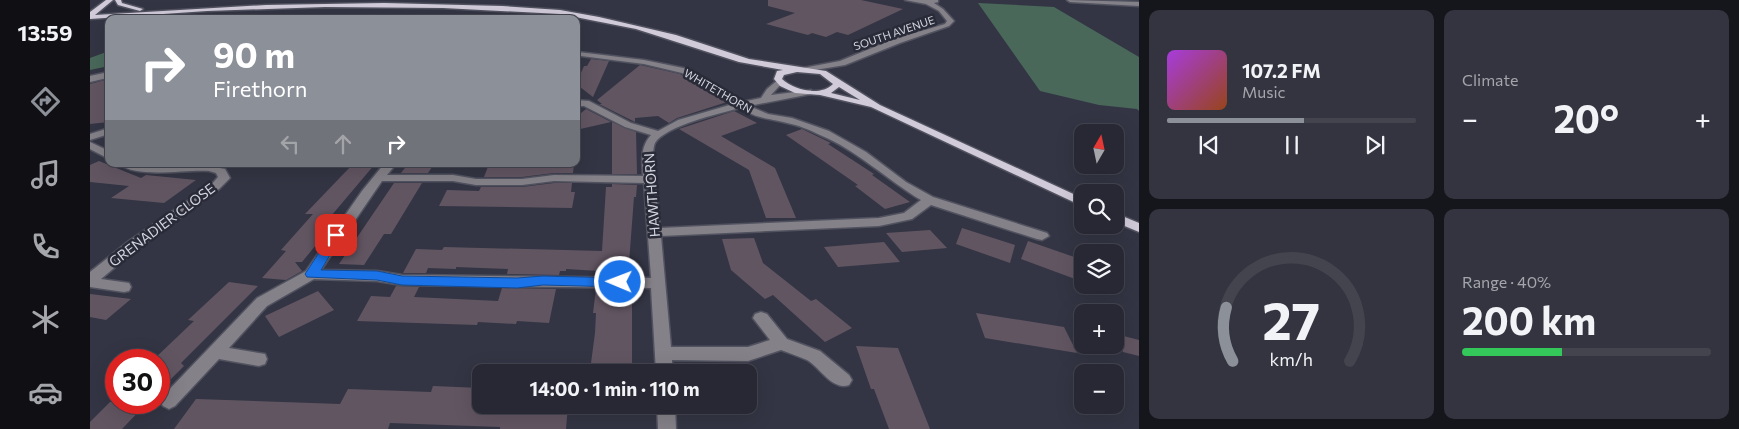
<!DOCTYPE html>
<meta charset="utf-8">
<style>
body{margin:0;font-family:Commissioner,sans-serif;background:#33343f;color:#f1f3f6;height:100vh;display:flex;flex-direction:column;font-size:19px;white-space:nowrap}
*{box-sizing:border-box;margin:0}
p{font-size:16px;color:#a4a6ac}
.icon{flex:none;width:28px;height:28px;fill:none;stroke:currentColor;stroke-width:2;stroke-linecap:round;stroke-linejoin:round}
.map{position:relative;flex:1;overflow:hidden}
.details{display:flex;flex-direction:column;gap:10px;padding:10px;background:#15161c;width:600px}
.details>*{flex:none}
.guide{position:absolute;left:15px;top:15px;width:475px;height:152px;border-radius:10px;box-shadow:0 5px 20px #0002,0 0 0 1px #43444e;background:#8c9099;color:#fff;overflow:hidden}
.needle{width:32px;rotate:9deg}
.fabs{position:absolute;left:984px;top:124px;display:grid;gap:10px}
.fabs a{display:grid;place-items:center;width:50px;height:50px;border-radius:10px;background:#272833;box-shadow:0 5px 20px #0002,0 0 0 1px #43444e;font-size:25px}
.speed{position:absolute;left:15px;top:349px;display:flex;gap:10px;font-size:25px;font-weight:700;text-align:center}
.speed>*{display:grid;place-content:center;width:65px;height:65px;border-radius:50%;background:#272833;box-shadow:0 5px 20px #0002,0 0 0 1px #43444e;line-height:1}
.speed .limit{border:8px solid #d22;background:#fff;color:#111}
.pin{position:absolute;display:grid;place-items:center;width:42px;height:42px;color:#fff;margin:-21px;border-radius:10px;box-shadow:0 2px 8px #0006}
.me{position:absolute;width:55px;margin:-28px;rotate:271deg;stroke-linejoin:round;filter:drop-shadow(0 0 4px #0008)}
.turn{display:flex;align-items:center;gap:18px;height:105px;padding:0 25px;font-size:22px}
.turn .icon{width:65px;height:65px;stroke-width:2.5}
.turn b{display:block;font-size:35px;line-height:42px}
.lanes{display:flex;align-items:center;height:48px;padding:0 25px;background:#0003;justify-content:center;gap:25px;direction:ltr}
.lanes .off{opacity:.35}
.big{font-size:38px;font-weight:700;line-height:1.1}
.details .widget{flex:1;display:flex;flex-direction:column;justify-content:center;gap:8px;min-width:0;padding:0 18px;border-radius:10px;background:#33343f}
.details .dial{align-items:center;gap:0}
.dial svg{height:130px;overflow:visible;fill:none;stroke:#43444e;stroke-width:7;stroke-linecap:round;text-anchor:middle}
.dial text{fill:#f1f3f6;stroke:none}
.song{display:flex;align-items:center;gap:15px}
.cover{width:60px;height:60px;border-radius:8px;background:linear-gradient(135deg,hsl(280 70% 55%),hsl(20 70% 35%))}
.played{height:5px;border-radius:2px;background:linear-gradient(90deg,#8c9099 55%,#43444e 55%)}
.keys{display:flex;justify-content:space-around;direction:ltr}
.heat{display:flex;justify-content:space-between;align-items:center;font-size:28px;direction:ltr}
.charge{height:8px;border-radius:4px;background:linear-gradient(90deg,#34c759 40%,#43444e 0)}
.details .tiles{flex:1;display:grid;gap:10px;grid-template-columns:repeat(2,1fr)}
.trip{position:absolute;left:382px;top:364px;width:285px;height:50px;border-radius:10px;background:#272833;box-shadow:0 5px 20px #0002,0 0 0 1px #43444e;font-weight:700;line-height:50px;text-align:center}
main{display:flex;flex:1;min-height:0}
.menu{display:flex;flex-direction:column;width:90px;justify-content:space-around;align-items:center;background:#101014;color:#a4a6ac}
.menu .icon{width:35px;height:35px}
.menu .current{color:#8c9099}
.menu b{font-size:22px;color:#f1f3f6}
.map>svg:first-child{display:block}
.green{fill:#49685a}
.building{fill:#615562}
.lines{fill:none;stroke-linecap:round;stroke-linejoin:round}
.minor-casing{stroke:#515260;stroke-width:3}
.major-casing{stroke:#515260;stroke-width:3}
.minor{fill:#848188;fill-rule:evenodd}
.major{fill:#d1cad9;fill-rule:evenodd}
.route{fill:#1a73e8;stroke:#114b97}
.labels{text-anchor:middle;stroke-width:5;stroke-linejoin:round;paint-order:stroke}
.far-street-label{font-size:11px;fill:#d4d6df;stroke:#2a2b39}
.street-label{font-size:14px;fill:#d4d6df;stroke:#2a2b39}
</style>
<main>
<nav class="menu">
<b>13:59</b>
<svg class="icon current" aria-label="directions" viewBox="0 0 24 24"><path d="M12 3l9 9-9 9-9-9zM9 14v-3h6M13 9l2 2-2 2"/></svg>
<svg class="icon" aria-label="music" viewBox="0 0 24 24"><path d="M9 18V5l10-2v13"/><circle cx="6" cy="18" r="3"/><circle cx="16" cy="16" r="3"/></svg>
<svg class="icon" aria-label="phone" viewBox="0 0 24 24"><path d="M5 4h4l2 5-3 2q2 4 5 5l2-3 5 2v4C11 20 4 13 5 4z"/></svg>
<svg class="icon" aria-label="climate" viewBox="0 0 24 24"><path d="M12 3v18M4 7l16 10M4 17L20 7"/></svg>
<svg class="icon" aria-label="car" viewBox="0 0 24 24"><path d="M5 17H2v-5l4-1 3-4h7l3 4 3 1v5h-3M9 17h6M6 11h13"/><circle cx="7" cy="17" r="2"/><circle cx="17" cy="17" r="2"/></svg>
</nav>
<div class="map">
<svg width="1049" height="429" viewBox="0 0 1049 429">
<rect width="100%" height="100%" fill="#343544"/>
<path class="green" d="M888 3 964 7 1049 57V111L1047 109 1009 105 950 91Z
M19 51V66L0 70V58Z"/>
<path class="building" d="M678 0H771L813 9 758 35 747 32 736 37 722 33 718 35 676 24 705 13 678 6Z
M501 59 519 61 503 97 486 84 494 66H497Z
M550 65 590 74 637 102 587 118 579 123 568 116 545 118V122L509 104H512L507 100Z
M19 79V122L0 124V84Z
M496 109 521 122 486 130V117Z
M644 111 667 123 631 136 685 168 706 218H676L659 170 589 129Z
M522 122 546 132 547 174H522Z
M712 129 741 143 738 144 784 174 782 175 820 202 795 209 765 186 768 185 696 135Z
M9 161 51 178 56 175 106 180 74 203 21 198 39 186 0 182V165Z
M263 164H285L236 222 244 223 212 262H205L212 271 196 280 172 278 196 251 191 250 223 214H215Z
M318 164H344L338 173H311Z
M399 164H484L483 173H464L432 177H394Z
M304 183H332L301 234H294L274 265 249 264Z
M464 183H482L481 192H485L482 208 349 206 357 190 389 191 391 187H432Z
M522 184 547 185 546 197H544L538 276 508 275 509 271 476 269V271H470L469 275 417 274 418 269 366 267V269L338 268 336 273H313L326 249 352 250 354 247 512 251 516 187H522Z
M872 228 925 245 920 263 866 244Z
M840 230 857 248 812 252 796 233Z
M664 238 673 263 721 301 726 299 762 328 735 342 683 295 675 299 641 270 632 239Z
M938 241 990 259 985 279 931 259Z
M794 242 810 262 748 267 734 247Z
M139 282 168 286 91 363 94 366 69 391V360H63L104 321 98 320Z
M306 286 329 287 324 297 408 301 412 288 466 289 459 323 427 321 426 324 388 322 387 325 267 321 281 296 300 297Z
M506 289 538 290 537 301H542V365L501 363 505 333 506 313H503Z
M228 291 244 310 189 337 175 316Z
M0 294 41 299 16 320 0 317Z
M886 313 974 327 987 353 895 338Z
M1026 334 1049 340V356L1033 352Z
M766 346 808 348 840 429H799L784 389H781Z
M343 386 391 388V405H478L476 429H410V427L300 423 298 429H84L106 399 250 404 258 389 341 392Z
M20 402H58L32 429H0V422Z"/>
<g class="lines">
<defs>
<path id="minor" d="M815 0H848V2L844 3 853 9 864 21 859 26 810 43 755 65 713 72 709 70 713 68 750 61 804 39 855 24 857 21 849 11 836 4Z
M977 0 1049 2V6L980 2Z
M488 52 554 60 598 69 652 102 671 98 677 89 689 79 693 82 681 95 721 90V94L659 106 678 114 702 118 739 131 776 152 816 182 843 197 957 233 959 236 952 240 947 239 841 205 822 219 789 226 571 236 581 347H658L680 340 663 318 665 314 671 312 677 314 697 339 730 351 759 375 762 380 759 385C742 391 730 367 717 360 708 356 699 353 691 350L658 361 582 360V372H566L561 288 312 285 287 281 224 279 177 306 139 348 175 354 177 359 175 364 169 366 129 359 85 406 79 409 73 406 70 401 73 396 167 298 216 271 272 191 294 164H306L297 175H363L386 179H432L464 175 553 176C552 161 550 147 561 135L535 127 494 106H486V100L499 101 541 123 568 131 588 120 643 104 592 73 554 64 491 56 487 54ZM650 108C668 119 677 118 697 123 708 125 720 130 730 135 767 150 797 180 831 200L814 213 789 218 570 228C569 211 559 156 565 143 575 126 631 113 650 108ZM292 181H363L386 185H432L464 181 554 183 561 278 312 275 287 271 231 270Z
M14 73 18 76 17 78 0 82V76Z
M19 128V134L0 140V134Z
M0 142 19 151V159L0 149Z
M30 164H109L135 169 140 178 129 189 49 247 11 279 39 283 41 287 39 291 34 292 0 287V272L39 241 121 185 128 177 126 173 119 171C98 169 46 179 30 164Z
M567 405H585L586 429H568Z"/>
<path id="major" d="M16 0H23L5 15 176 5 294 3 412 6 470 10 509 17 586 35 659 59 736 71 790 105 992 198V206L781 107 730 95 705 93 690 86 684 79 687 71 693 70 649 62 546 29 470 14 353 8 235 7 117 11 0 19V12ZM707 72 730 74 743 84C730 97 704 90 692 79L694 75ZM749 87 770 100 741 93Z
M25 0H31L32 3 53 9 50 11 28 5Z
M1025 213 1049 223V232L1025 222Z"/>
</defs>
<use href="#minor" class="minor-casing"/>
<use href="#major" class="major-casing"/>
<use href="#minor" class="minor"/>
<use href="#major" class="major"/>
</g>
<path class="route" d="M246 232 252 235 231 270 287 271 312 276 427 278 453 276 530 278 535 279 537 282 535 285 530 287 453 285 427 288 312 285 287 280 217 277 215 274 217 271 242 233Z"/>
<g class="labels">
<g class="far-street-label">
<text transform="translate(804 33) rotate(-19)" y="4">SOUTH AVENUE</text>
<text transform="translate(628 91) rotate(30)" y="4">WHITETHORN</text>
</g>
<g class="street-label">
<text transform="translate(562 195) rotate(-94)" y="5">HAWTHORN</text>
<text transform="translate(72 225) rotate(-37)" y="5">GRENADIER CLOSE</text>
</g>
</g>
</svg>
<div class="fabs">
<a><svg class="needle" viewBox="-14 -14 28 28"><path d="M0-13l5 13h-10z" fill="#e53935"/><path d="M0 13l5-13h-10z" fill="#a4a6ac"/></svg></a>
<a><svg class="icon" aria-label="search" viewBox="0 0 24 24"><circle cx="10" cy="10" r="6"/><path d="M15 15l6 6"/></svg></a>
<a><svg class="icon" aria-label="layers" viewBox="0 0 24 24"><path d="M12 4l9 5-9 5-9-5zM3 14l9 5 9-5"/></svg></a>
<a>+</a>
<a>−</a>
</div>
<div class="speed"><div class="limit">30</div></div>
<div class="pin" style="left:246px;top:235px;background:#d93025"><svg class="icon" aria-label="arrive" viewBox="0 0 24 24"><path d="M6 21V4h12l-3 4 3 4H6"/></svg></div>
<svg class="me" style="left:530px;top:282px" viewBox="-20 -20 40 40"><circle r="17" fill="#1a73e8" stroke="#fff" stroke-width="3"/><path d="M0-11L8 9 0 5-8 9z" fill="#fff"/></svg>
<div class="trip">14:00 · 1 min · 110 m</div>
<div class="guide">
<div class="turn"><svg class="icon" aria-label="right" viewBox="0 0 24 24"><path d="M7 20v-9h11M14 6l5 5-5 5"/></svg><div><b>90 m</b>Firethorn</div></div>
<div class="lanes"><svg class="icon off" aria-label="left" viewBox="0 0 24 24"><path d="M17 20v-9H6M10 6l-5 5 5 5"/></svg><svg class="icon off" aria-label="ahead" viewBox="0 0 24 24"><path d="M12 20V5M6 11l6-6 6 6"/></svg><svg class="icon" aria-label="right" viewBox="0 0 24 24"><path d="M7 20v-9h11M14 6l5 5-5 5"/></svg></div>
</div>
</div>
<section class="details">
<div class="tiles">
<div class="widget">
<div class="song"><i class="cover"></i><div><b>107.2 FM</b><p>Music</p></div></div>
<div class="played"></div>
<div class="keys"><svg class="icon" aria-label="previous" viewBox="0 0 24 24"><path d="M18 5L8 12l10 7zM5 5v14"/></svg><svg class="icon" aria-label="pause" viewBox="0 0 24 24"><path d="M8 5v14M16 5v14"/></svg><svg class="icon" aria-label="next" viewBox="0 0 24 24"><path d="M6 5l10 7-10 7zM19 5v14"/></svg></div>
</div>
<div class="widget"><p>Climate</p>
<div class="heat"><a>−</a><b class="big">20°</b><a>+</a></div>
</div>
<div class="widget dial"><svg viewBox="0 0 100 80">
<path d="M14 69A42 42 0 1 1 86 69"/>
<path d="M14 69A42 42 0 0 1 10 36" stroke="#8c9099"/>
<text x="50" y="56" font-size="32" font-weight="700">27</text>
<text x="50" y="72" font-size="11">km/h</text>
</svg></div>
<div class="widget"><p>Range · 40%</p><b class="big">200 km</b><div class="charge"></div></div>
</div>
</section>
</main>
